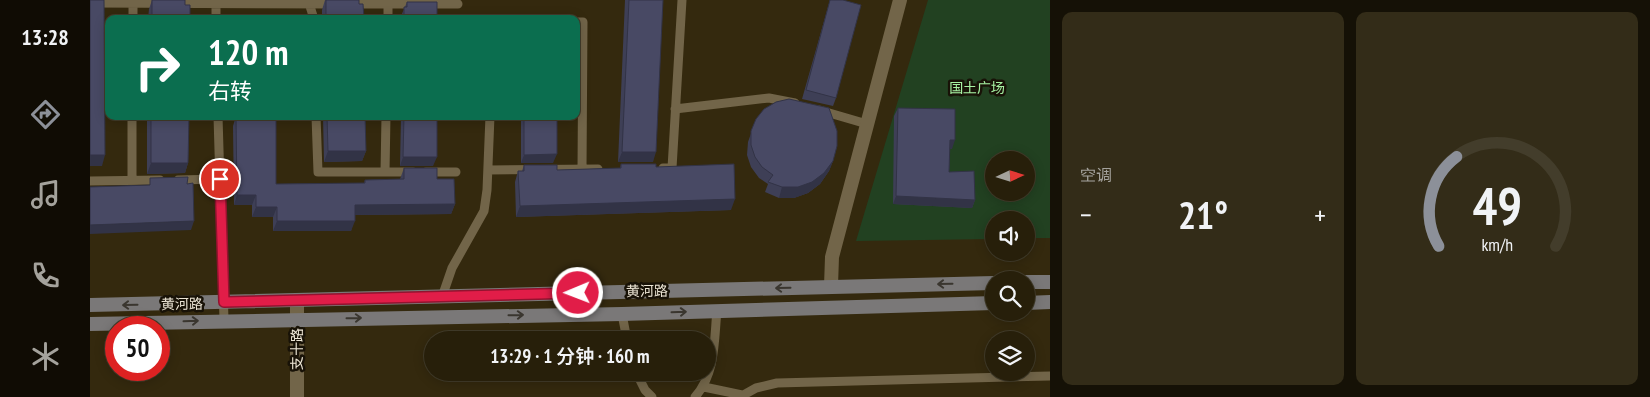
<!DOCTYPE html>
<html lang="zh">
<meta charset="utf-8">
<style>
body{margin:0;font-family:"PT Sans Narrow","Noto Sans SC",sans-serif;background:#332c18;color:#f1f3f6;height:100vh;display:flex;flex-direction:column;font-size:19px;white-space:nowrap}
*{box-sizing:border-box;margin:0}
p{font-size:16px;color:#a4a29c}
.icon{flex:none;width:28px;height:28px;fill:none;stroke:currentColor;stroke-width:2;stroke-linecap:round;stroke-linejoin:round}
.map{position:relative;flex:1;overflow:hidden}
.panel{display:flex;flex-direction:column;gap:12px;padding:12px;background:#151106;width:600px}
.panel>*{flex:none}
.top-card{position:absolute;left:15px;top:15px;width:475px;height:105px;border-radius:10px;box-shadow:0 2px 12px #0003,0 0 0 1px #433d2b;background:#0b6e4f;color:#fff;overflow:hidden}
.needle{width:32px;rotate:86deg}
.buttons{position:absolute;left:895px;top:151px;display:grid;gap:10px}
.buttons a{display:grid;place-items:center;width:50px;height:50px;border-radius:50%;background:#271f0a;box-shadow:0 2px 12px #0003,0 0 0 1px #433d2b;font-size:25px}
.speed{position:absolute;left:15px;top:316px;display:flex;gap:10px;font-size:25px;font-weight:700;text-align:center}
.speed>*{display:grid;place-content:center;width:65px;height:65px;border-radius:50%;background:#271f0a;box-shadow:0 2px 12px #0003,0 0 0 1px #433d2b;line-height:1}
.speed .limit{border:8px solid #d22;background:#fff;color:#111}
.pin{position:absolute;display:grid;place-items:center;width:42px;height:42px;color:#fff;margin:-21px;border:2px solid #fff;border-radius:50%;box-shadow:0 1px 5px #0007}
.me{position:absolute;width:55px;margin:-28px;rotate:269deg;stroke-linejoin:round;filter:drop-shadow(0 0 4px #0008)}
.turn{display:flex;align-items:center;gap:18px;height:105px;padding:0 20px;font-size:22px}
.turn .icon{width:65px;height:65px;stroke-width:2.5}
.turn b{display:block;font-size:35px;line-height:42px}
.big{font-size:38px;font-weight:600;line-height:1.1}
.panel .card{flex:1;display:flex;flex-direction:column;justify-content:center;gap:8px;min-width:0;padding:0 18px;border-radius:10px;background:#332c18}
.panel .dial{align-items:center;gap:0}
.dial svg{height:130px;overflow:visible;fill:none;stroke:#433d2b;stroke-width:7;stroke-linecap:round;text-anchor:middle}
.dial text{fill:#f1f3f6;stroke:none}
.heat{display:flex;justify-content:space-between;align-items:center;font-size:28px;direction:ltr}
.panel .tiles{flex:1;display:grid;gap:12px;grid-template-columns:repeat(2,1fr)}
.trip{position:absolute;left:334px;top:331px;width:292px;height:50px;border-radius:25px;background:#271f0a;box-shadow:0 2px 12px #0003,0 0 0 1px #433d2b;font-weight:600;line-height:50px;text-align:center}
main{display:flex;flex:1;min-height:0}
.tabs{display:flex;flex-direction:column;width:90px;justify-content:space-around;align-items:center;background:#100c04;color:#a4a29c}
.tabs .icon{width:35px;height:35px}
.tabs .current{color:#8c9099}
.tabs b{font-size:22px;color:#f1f3f6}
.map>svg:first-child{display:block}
.park{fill:#224121;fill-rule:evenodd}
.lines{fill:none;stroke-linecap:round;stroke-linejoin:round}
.service{stroke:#726549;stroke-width:9}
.minor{stroke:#726549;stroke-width:14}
.secondary{stroke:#7a7878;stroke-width:14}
.wall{fill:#3e3f56}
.shaded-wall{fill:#323346}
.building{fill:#484964;stroke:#323346}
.oneway{stroke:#3a362f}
.route-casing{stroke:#92132f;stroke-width:12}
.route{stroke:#e11d48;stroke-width:9}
.labels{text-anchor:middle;stroke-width:5;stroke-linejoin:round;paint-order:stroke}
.park-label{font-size:14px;fill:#a6f1a2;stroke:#181207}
.street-label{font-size:14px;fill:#ede6d6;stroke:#181207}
</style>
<main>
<nav class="tabs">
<b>13:28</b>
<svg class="icon current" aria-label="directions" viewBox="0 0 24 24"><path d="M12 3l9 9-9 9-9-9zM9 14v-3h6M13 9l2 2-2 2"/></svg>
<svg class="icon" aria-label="music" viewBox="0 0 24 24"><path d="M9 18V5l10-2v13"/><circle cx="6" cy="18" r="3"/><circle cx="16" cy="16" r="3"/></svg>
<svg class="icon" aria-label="phone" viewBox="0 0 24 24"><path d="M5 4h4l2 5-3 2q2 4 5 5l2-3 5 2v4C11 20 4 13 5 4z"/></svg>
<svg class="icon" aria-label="climate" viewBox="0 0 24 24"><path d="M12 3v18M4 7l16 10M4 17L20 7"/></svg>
</nav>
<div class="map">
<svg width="960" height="397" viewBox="0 0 960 397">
<rect width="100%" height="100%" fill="#34290e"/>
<path class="park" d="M838 0H960V238H936V220H904V239L766 241ZM904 160H936V192H904Z"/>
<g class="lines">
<path class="service" d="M126 0V19
M218 0 224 19
M0 3 245 4
M263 4H368
M43 19V0
M298 19V0
M486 22H493L492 169
M585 109 679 98 705 103
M729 110 777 124
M128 116 134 320
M226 116 228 172H323
M573 168H582L592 0
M398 170 508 169
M295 172 296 116
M336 172H366
M88 180 130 179
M0 181 70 180
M42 181V116
M352 297 362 268 394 211 397 190 400 116
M532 314 537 340
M546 372 555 390 562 397
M614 387 652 395
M605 397C626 373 624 341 627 310
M650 397 666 388 687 383 960 376"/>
<path class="minor" d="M741 286 742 257 810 0
M207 397V300"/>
<path class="secondary" d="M936 282H960
M936 303 960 302
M0 305 904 283
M0 324 532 314 904 303"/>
</g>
<path class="wall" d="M62 0 95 5 100 19H58L59 9Z
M235 0 269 4 274 19H232V10Z
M535 0H573L563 162H528Z
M740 0 746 98 743 106 712 99Z
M317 2 347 19H311V16Z
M808 108 862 149H860L859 172 885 200 882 208 803 204 804 116Z
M57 116H99L98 163 95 173 57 174Z
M146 116 186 184 274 183 275 180 310 179 314 168 347 179 365 204 361 214 265 215 261 231H183V217H162V205H144L143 126Z
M233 116H275L276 151 272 161 234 162Z
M311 116H347L343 166H310Z
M431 116H467L463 163H431Z
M666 119 743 161 739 171 730 184 718 193 704 198H689L675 192 678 184 669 178 661 167 657 155 658 142Z
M531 164 566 167 641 210 426 217 425 182 428 171H432L434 165 467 170 530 168Z"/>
<path class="shaded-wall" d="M860 140H865L862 149H857Z
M238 151H276L272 161 234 162Z
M532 152H566L563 162H528Z
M467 154 463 163H431L434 155Z
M0 155H15L12 166H0Z
M313 157H347L343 166H310Z
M743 161 739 171 730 184 718 193 704 198H689L692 187Z
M61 163H98L95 173 57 174Z
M147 195H166L162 205H144Z
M806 196 885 200 882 208 803 204Z
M645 199 641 210 426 217 430 206Z
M365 204 361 214 261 215 265 205Z
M166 207H187L183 217H162Z
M104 221 101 230 0 234V225Z
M187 221H265L261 231H183Z"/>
<path class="building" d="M0 0H14L15 155H0Z
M62 0H95V5H100V19H62Z
M236 0H269V4H273L274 19H236Z
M539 0H573L566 152H532Z
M740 0H753L771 5 746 98 716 90Z
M317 2H347V19H314V7H317Z
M435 16H468V19H435Z
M699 99 739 108 747 131V146L743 161 734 173 722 182 708 187H692L678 182 683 175 672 167 665 157 661 145V131L666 119 674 109 686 102Z
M808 108 865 109V140H860L859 172 884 171 885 200 806 196Z
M61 116H99L98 163H61Z
M146 116H186V184L275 183V180L314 179V168H347V179H364L365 204 265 205V221H187V207H166V195H147Z
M237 116H275L276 151H238Z
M314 116H347V157H313Z
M434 116H467V154L434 155Z
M531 164H566V167L644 164 645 199 430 206 428 171H434V165H467V170L531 168Z
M98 177 97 184 103 183 104 221 0 225V187L60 185V178Z"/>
<defs><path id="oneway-shaft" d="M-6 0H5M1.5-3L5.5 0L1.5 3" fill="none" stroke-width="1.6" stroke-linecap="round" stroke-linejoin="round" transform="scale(1.25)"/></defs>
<g class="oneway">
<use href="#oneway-shaft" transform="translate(855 284) rotate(179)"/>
<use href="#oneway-shaft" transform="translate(693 288) rotate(179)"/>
<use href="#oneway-shaft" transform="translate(40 305) rotate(179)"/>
<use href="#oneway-shaft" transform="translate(589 312) rotate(-2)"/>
<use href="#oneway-shaft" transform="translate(426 315) rotate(-1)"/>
<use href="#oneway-shaft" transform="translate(264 318) rotate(-1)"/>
<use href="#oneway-shaft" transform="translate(101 321) rotate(-2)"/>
</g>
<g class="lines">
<defs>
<path id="route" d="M130 179 134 302 488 293"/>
</defs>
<use href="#route" class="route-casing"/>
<use href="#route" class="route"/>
</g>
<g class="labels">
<g class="park-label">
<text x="887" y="93">国土广场</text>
</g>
<g class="street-label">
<text transform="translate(557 291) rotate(-1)" y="5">黄河路</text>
<text transform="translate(92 304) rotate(-1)" y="5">黄河路</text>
<text transform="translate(207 349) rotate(-90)" y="5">支十路</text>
</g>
</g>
</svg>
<div class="buttons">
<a><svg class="needle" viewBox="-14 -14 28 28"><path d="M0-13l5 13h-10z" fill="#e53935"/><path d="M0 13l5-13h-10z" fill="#a4a29c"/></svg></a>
<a><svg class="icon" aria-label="sound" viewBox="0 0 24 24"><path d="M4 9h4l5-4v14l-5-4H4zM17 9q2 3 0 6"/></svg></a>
<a><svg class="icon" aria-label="search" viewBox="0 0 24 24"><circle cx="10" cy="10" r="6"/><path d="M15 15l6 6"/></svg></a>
<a><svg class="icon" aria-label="layers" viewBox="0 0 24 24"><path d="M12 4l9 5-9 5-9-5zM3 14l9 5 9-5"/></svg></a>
</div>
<div class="speed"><div class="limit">50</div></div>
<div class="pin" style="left:130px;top:179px;background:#d93025"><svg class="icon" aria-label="arrive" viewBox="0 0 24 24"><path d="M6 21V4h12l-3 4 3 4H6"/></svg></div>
<svg class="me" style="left:488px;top:293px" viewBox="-20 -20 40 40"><circle r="17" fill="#e11d48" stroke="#fff" stroke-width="3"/><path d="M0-11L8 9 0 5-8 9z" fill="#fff"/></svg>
<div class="trip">13:29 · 1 分钟 · 160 m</div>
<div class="top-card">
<div class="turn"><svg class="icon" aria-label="right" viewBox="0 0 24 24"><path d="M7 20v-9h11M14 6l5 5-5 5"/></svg><div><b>120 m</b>右转</div></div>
</div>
</div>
<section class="panel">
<div class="tiles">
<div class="card"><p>空调</p>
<div class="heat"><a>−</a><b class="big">21°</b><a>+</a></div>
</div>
<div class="card dial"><svg viewBox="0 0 100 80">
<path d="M14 69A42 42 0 1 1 86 69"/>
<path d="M14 69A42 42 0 0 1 25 14" stroke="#8c9099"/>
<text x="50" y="56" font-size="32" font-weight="700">49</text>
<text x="50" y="72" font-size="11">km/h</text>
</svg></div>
</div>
</section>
</main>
